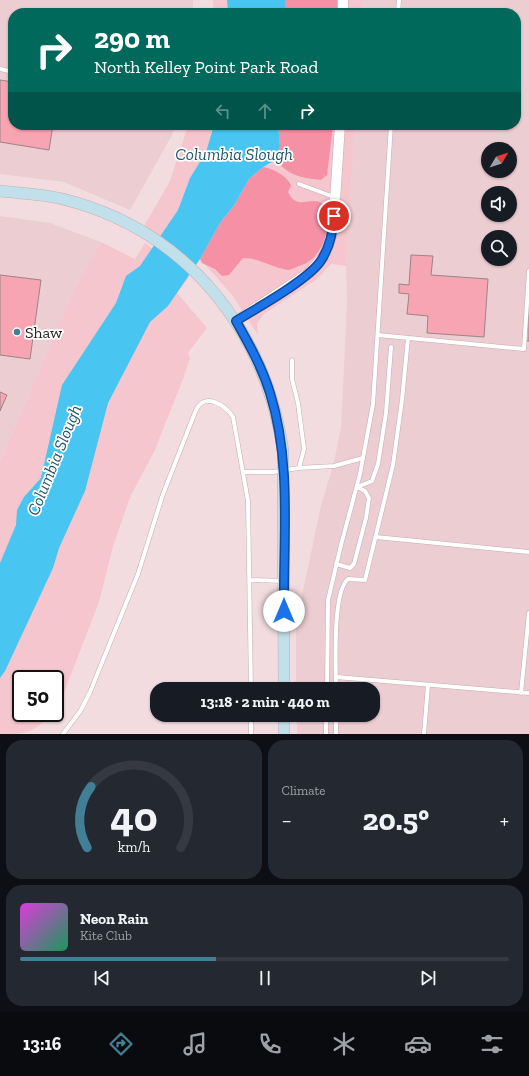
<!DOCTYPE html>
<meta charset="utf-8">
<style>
body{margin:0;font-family:"Zilla Slab",serif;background:#242831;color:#f1f3f6;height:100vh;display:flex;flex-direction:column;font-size:15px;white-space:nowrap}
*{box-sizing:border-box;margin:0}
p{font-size:13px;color:#9ea1a6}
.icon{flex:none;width:22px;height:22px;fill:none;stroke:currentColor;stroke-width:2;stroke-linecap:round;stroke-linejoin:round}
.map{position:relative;height:734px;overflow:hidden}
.sheet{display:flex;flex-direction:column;gap:6px;padding:6px;background:#0d0f14;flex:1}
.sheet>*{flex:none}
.guide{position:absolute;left:8px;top:8px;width:513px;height:122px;border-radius:16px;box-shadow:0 1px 3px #0004;background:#00695c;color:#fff;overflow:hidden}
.needle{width:26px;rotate:51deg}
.tools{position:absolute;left:481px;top:142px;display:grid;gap:8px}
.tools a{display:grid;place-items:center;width:36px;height:36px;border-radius:50%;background:#171b24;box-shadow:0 1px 3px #0004;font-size:20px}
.speed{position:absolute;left:12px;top:670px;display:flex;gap:8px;font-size:20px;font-weight:700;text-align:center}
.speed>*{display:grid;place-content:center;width:52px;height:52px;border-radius:50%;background:#171b24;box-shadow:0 1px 3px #0004;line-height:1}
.speed .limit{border:2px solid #111;border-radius:6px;background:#fff;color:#111}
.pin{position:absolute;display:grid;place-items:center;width:34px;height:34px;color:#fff;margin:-17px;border:2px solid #fff;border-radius:50%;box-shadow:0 1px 4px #0007}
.me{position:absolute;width:44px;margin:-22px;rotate:0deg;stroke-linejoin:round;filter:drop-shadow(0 0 3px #0008)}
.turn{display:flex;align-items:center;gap:14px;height:84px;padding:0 20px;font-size:18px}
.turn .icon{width:52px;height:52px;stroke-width:2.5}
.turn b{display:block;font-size:28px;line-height:34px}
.lanes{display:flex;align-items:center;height:38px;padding:0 20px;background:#0003;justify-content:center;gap:20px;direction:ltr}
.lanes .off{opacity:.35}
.big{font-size:30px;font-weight:800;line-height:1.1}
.sheet .card{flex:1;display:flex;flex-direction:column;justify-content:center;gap:6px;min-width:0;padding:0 14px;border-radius:16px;background:#242831}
.sheet .dial{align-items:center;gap:0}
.dial svg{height:104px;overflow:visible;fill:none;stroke:#363941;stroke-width:7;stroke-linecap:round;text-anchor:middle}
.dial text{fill:#f1f3f6;stroke:none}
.song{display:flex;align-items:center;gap:12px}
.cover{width:48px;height:48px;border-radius:6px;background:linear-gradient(135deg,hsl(300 70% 55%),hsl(150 70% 35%))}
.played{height:4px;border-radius:2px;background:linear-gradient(90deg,#427f96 40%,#363941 40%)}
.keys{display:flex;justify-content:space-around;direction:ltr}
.heat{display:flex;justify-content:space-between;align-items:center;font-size:22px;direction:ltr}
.sheet .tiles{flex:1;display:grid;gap:6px;grid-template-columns:1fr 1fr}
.card:last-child{grid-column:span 2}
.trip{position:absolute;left:150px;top:682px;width:230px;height:40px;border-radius:16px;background:#171b24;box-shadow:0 1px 3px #0004;font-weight:800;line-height:40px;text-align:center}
.dock{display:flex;height:64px;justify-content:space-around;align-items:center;background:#090b0e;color:#9ea1a6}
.dock .icon{width:28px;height:28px}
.dock .active{color:#427f96}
.dock b{font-size:18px;color:#f1f3f6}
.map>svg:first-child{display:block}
.built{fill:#eccdd2;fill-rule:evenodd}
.green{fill:#f5c6cd}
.forest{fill:#f690a4}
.water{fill:#48c5f1}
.building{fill:#f7a4b3;stroke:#998588}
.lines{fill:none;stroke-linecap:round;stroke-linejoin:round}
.service-casing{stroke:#c3aeb2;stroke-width:5}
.tertiary-casing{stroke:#c3aeb2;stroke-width:11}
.secondary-casing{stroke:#c3aeb2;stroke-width:12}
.service{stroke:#fff;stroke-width:4}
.tertiary{stroke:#fff;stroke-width:10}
.secondary{stroke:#c2e0ea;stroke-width:11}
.route-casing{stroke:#114b97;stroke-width:10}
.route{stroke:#1a73e8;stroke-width:7}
.poi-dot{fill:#427f96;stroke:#fff;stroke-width:1.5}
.labels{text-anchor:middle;stroke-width:3.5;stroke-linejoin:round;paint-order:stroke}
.poi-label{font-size:16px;fill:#251d1e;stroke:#fff;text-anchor:start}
.water-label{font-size:17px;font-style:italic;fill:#225568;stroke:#fff}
</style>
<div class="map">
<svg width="529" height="734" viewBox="0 0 529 734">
<rect width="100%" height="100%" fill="#f2dcdf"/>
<path class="built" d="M0 0H193V13H13V125H175L172 135 130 210 64 182 0 174Z
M363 0H529V734H297V715H373V689H296V624L321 506 334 462 341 428 347 303 346 266 355 125H516V13H362ZM488 149H510V171H488ZM488 193H510V215H488ZM488 237H510V259H488Z
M0 216 50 223 101 242 75 288 0 462Z"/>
<path class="green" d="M213 0H227L228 13H213Z
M285 0H363L362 13H285Z
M188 125H214L206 152 190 178 178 210 161 236 144 226 170 181Z
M278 125H355L346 266 331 264 317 279 264 314 257 323 258 335 233 296 200 259 263 167 271 164 280 146Z
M101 242 135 259 145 243 189 277 177 293 207 328 188 353 190 358 183 379 154 452 131 495 113 546 99 602 61 700 55 708V679H21V713H51C34 734 25 734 0 734V462L75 288Z"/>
<path class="forest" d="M285 0H337V13H285Z
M278 125H333L327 175 321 180C303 178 288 176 276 160L280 146Z
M263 167C272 168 289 177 291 186L288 192C297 210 308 198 320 202 323 204 327 208 330 211 328 232 323 259 299 266 296 267 291 270 288 270 272 268 260 258 243 258L229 275 222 276 215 269 202 263 200 259 220 223 235 204 249 179Z"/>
<path class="water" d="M227 0H285V13H228Z
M214 125H278L280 146 276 160 263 167 249 179 235 204 220 223 200 259 168 306 150 322 108 403 85 491 59 548 53 568 5 671 0 678V563L16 525 17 510 24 497 41 478 62 385 116 303 126 276 140 266 178 210 190 178 206 152Z"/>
<path class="building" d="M0 80 13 82V125H53L49 150 0 142Z
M411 255 433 256 431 275 488 279 484 337 427 333 428 316 407 314 409 294 399 293V284L409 285Z
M0 275 41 280 30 359 0 355Z
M529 303V341H526Z
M0 392 7 395 0 411Z"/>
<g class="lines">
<defs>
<path id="service" d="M398 13 399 0
M0 69 13 72
M299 184 334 197
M378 335 524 349 529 271
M292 360V379L298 403 304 449 299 468
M243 472H273L299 468 334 466 363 458
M357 487 372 481 378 464 386 413 391 347
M376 537 529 552
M336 564 350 568 354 564 366 518 369 498 365 491 357 487
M250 580 283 581
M336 677 529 693
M327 689 328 600 341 545 360 474 373 404 391 125
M336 689C336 667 332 592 348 579L365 580 393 465 402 400 408 338
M521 693 529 613
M251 715V734
M63 734 81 710 90 692 138 574 163 494 196 410C204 392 226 405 233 417L248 501 251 689
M326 734V715
M336 734V715
M424 734 428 685"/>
<path id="tertiary" d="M343 0V13
M236 321 309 273 325 255 333 230 340 125"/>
<path id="secondary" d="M0 191C26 194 48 194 74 202 191 236 266 333 283 451L284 689
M284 715V734"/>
</defs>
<use href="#service" class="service-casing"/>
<use href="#tertiary" class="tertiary-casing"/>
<use href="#secondary" class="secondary-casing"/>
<use href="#service" class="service"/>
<use href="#tertiary" class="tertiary"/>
<use href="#secondary" class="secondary"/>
</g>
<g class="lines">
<defs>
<path id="route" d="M284 611C283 539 292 463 270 393 262 367 249 344 236 321 257 308 306 281 320 262 330 248 333 232 334 216"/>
</defs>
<use href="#route" class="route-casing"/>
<use href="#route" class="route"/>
</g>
<circle class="poi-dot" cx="17" cy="332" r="4"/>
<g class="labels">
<g class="poi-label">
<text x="25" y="338">Shaw</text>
</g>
<g class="water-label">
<text x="234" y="160">Columbia Slough</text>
<text transform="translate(54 460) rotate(-68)" y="6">Columbia Slough</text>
</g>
</g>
</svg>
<div class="tools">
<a><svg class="needle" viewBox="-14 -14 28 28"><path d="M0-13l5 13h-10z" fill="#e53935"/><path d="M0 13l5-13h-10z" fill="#9ea1a6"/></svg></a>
<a><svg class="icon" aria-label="sound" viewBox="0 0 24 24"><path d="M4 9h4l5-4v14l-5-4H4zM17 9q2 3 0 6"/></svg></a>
<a><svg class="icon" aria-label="search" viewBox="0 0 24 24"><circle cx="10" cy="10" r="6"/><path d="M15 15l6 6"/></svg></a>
</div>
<div class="speed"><div class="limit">50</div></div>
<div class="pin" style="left:334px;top:216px;background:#d93025"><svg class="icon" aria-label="arrive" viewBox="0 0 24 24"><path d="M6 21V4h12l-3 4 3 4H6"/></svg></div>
<svg class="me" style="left:284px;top:611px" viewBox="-20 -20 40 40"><circle r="19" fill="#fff"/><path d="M0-13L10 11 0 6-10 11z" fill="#1a73e8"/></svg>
<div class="trip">13:18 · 2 min · 440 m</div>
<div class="guide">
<div class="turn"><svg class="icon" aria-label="right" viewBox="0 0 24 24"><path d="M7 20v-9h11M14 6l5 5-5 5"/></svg><div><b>290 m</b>North Kelley Point Park Road</div></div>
<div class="lanes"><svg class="icon off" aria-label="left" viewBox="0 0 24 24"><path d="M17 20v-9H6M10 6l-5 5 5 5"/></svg><svg class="icon off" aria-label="ahead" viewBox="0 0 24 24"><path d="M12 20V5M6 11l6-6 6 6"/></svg><svg class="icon" aria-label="right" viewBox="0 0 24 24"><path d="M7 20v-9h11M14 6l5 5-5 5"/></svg></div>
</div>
</div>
<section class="sheet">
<div class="tiles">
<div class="card dial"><svg viewBox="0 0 100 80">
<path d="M14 69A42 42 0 1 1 86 69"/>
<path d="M14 69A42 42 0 0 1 17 22" stroke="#427f96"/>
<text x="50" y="56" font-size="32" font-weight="700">40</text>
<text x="50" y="72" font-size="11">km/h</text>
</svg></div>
<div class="card"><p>Climate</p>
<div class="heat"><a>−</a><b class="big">20.5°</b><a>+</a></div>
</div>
<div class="card">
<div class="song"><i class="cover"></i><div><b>Neon Rain</b><p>Kite Club</p></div></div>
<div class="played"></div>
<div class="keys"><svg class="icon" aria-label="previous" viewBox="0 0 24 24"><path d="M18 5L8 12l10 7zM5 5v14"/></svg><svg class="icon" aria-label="pause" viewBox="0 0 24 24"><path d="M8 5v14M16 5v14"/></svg><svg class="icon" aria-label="next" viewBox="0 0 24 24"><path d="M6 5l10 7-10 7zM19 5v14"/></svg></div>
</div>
</div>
</section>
<nav class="dock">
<b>13:16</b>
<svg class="icon active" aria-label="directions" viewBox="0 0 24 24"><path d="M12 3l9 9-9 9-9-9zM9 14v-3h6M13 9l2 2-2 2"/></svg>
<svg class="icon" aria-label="music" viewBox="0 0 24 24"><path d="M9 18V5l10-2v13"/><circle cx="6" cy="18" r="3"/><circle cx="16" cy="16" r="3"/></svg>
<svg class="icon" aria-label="phone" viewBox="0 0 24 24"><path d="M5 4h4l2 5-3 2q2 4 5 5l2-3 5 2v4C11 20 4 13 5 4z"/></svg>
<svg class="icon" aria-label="climate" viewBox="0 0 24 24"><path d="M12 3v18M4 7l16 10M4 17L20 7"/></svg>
<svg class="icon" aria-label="car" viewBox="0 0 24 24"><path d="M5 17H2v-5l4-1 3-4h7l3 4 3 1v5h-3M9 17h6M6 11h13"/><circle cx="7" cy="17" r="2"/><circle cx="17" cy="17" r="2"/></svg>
<svg class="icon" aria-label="filters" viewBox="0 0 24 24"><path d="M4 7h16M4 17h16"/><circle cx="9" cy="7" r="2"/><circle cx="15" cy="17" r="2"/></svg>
</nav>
